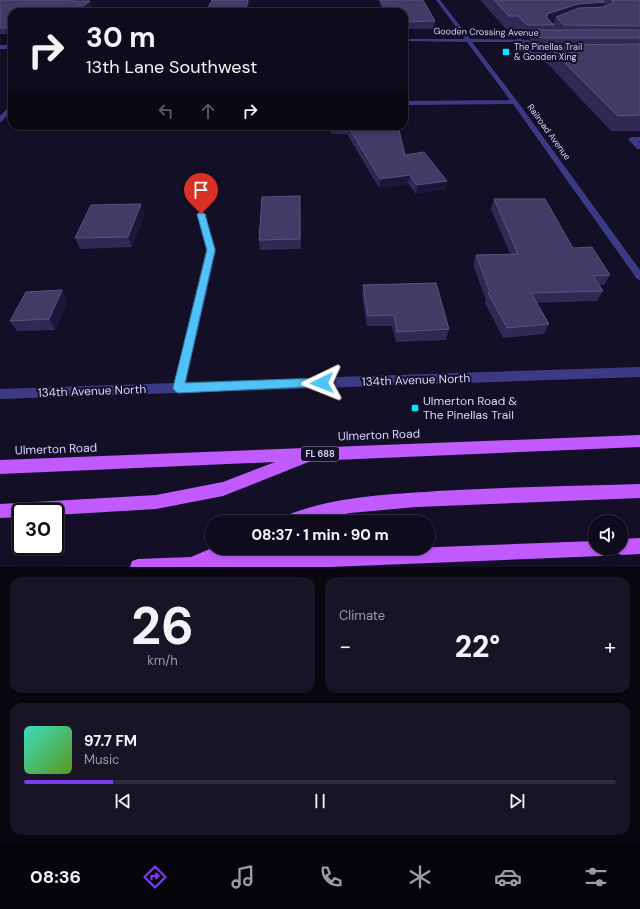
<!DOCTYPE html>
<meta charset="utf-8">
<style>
body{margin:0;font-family:"DM Sans",sans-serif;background:#171425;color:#f1f3f6;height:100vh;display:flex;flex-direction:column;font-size:15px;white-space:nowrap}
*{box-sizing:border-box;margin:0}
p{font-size:13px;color:#9b9ba3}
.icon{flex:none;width:22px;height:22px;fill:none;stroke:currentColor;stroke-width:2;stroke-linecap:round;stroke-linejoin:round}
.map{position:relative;height:567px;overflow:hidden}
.side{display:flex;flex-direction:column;gap:10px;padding:10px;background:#08060f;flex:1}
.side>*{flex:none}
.hud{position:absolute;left:8px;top:8px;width:400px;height:122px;border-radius:12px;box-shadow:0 2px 6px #0003,0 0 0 1px #2e2b3b;background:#0e0b1c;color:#f1f3f6;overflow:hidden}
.buttons{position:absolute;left:588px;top:515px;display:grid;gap:8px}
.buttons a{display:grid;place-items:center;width:40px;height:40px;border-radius:50%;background:#0e0b1c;box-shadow:0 2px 6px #0003,0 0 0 1px #2e2b3b;font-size:20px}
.speed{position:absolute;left:12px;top:503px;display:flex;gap:8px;font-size:20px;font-weight:700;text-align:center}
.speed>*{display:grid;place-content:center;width:52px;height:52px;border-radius:50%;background:#0e0b1c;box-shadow:0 2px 6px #0003,0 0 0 1px #2e2b3b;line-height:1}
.speed .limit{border:2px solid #111;border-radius:6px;background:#fff;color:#111}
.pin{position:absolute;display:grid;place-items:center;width:34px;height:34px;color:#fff;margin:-41px -17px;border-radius:50% 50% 50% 0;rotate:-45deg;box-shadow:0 0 4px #0007}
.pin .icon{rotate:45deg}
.me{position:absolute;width:44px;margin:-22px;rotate:268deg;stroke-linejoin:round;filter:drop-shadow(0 0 3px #0008)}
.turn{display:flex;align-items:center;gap:14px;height:84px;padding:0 12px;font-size:18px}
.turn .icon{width:52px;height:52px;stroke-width:2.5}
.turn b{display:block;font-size:28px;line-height:34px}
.lanes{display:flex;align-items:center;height:38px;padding:0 12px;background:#0003;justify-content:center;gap:20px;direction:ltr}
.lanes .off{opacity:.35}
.big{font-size:30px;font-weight:800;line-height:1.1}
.side .card{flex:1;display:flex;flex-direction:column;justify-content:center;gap:6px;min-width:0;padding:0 14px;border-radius:12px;background:#171425}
.side .dial{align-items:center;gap:0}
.dial b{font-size:52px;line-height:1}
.song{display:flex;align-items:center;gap:12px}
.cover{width:48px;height:48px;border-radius:6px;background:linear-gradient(135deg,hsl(170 70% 55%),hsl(90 70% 35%))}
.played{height:4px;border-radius:2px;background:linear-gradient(90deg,#7c3aed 15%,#2e2b3b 15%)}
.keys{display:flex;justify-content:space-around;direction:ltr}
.heat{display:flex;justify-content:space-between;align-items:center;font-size:22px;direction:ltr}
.side .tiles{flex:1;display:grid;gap:10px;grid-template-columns:1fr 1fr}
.card:last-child{grid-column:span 2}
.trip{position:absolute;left:205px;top:515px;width:230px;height:40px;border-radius:20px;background:#0e0b1c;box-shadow:0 2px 6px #0003,0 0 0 1px #2e2b3b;font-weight:800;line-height:40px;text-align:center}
.tab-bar{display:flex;height:64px;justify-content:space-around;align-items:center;background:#06040b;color:#9b9ba3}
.tab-bar .icon{width:28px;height:28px}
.tab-bar .active{color:#7c3aed}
.tab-bar b{font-size:18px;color:#f1f3f6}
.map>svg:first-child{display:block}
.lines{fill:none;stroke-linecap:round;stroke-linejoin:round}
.lane{fill:#3d3a85;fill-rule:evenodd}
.street{fill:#3d3a85;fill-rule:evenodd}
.primary{fill:#c25bff;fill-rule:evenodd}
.wall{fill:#312854}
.shaded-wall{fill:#1d163a}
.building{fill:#433a66;stroke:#5a527e}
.route{fill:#4fc3f7;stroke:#337fa1}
.poi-dot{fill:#00e5ff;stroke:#130f26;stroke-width:1.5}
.labels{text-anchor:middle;stroke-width:4;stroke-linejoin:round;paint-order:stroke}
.far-street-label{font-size:9px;fill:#d9d4ff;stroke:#130f26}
.far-poi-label{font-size:9px;fill:#d9d4ff;stroke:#130f26;text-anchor:start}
.shield{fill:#130f26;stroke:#9e99be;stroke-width:1}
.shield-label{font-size:9px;font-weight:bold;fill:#d9d4ff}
.near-street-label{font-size:12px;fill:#d9d4ff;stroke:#130f26}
.near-poi-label{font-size:12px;fill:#d9d4ff;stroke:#130f26;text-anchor:start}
</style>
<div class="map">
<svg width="640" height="567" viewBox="0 0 640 567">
<rect width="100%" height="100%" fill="#130f26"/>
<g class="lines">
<path class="lane" d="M517 39H521L533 52 557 53 560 55 557 57 530 55 517 41Z
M640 137V141H638L640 143V149H637L628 139 632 137Z"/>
<path class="street" d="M436 0H440L470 39 544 40V41L542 42H472L517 101 640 270V280L637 279 513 104 404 105V101L510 100 467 42 404 41V39H465Z
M0 45H12V49H0Z
M12 104V110L2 121 0 122V116Z
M201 212 205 215 216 250 186 382 640 367V377L0 399V389L174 383 206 250 197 215Z"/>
<path class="primary" d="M640 435V447L311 461 223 496 156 509 55 515V512H21V517L0 518V504L156 495 223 482 275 462 0 474V460Z
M640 484V498L416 507 350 513 308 522H281L283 517C332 496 384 495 437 491 505 487 572 486 640 484Z
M640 538V554L621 555 616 552 614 548H621V539Z
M595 541V548H610L607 553 602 556 330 567H130L132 561 138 559 191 557 212 548H237L234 553 230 555Z"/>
</g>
<path class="wall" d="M0 0H76L75 1H90L92 7 12 12V34H0Z
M378 0H423L435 21 434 29H404V12H383Z
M480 0H640V131H611L542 58 545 51 540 52 535 50 528 44 530 38H523L514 29H506Z
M330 126H398L405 155 447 181 445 189 416 194 408 184 379 188 347 134H331Z
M300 196 301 249 260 250 259 240Z
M494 199 573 248 610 275 604 285H599L603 291 597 301 536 303 549 324 544 334 503 338 485 303 486 300 473 265 476 255 510 254 491 209Z
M144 215 132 247 80 249 75 238Z
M363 285 449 329 446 340 396 342 392 326H367L362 296Z
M68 301 55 330 17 331 10 321Z"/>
<path class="shaded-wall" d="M248 0H251L247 12H245Z
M90 1 92 7 85 12H75Z
M605 2 600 14 556 17 554 23 548 25H544L547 14 578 4Z
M410 175 408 184 379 188 380 179Z
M447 181 445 189 416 194 417 185Z
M141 204 144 215 132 247 128 237Z
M62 290 68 301 55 330 49 319Z"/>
<path class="building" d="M0 0H69L68 1H90L75 12H12V28H0Z
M212 0H248L245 12H206Z
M381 0H423L435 21 404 22V12H386Z
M494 0H602L605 2 578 4 547 14V18L554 25H527L518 16H509Z
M611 0H640V26L564 25 556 17 579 8 604 7 614 3Z
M532 30H640V38H544L539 37Z
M640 44V115L618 116 547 45Z
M348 126H398L405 155 424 152 447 181 417 185 410 175 380 179Z
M300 196V239L259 240 262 197Z
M494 199H545L573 248 592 247 610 275 593 276 603 291 531 293 549 324 507 328 488 293 490 292 476 255 518 254Z
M141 204 128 237 75 238 91 205Z
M436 283 449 329 397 332 394 315 368 316 363 285Z
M62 290 49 319 10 321 26 292Z"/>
<path class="route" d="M201 212 205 214 215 250 185 383 322 378 326 379 327 383 326 386 178 393 175 391 173 388 207 250 197 214Z"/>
<g class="poi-dot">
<rect x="502" y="48" width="8" height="8" rx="2"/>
<rect x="411" y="404" width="8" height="8" rx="2"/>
</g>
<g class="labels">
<g class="far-street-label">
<text transform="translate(486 32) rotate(1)" y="3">Gooden Crossing Avenue</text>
<text transform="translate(549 132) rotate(54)" y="3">Railroad Avenue</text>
</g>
<g class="far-poi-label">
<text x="514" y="50">The Pinellas Trail<tspan x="514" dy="10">&amp; Gooden Xing</tspan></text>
</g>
<rect class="shield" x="301" y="447" width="38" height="14" rx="3"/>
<g class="shield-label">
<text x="320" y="457">FL 688</text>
</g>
<g class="near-street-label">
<text transform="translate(416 380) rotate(-2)" y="4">134th Avenue North</text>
<text transform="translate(92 391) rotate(-2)" y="4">134th Avenue North</text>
<text transform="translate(379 435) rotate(-2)" y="4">Ulmerton Road</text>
<text transform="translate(56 449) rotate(-2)" y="4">Ulmerton Road</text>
</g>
<g class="near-poi-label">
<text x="423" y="405">Ulmerton Road &amp;<tspan x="423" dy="14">The Pinellas Trail</tspan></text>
</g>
</g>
</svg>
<div class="buttons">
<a><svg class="icon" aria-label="sound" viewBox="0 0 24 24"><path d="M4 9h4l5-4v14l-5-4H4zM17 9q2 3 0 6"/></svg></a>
</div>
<div class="speed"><div class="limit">30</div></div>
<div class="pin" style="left:201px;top:214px;background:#d93025"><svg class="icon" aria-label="arrive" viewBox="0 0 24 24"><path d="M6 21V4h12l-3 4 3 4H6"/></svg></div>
<svg class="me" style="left:322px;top:383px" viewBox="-20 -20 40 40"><path d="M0-17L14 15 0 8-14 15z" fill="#4fc3f7" stroke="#fff" stroke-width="4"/></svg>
<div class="trip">08:37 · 1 min · 90 m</div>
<div class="hud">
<div class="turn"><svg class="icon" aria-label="right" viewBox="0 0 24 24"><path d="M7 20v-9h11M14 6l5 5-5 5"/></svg><div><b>30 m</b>13th Lane Southwest</div></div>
<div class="lanes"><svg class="icon off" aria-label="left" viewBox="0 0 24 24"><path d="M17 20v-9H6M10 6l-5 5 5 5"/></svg><svg class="icon off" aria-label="ahead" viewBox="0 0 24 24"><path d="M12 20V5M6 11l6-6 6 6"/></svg><svg class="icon" aria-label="right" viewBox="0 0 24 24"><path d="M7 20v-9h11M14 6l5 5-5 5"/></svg></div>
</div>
</div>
<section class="side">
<div class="tiles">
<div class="card dial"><b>26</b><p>km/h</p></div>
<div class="card"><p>Climate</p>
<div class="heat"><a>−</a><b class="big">22°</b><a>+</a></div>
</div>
<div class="card">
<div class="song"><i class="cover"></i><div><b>97.7 FM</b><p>Music</p></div></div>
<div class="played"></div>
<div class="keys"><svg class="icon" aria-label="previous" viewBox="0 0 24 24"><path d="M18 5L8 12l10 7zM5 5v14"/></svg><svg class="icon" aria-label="pause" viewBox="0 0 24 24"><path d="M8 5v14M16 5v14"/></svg><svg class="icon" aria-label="next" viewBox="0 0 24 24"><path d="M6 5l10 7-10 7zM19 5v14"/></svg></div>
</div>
</div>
</section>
<nav class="tab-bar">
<b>08:36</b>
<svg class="icon active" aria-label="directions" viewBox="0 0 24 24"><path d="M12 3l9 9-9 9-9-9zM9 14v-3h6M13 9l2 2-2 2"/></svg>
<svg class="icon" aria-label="music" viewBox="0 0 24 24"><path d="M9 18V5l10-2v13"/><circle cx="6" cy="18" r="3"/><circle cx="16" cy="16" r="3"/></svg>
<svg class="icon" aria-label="phone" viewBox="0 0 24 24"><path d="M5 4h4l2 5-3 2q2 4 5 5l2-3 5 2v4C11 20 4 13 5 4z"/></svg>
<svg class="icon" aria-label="climate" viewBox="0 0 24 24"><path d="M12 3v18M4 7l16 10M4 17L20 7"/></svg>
<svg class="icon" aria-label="car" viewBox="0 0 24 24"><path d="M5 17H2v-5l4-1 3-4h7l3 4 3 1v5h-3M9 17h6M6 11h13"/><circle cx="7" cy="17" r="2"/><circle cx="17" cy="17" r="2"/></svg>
<svg class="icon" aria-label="filters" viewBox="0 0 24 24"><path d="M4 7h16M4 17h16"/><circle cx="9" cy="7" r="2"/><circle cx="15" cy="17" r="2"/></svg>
</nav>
